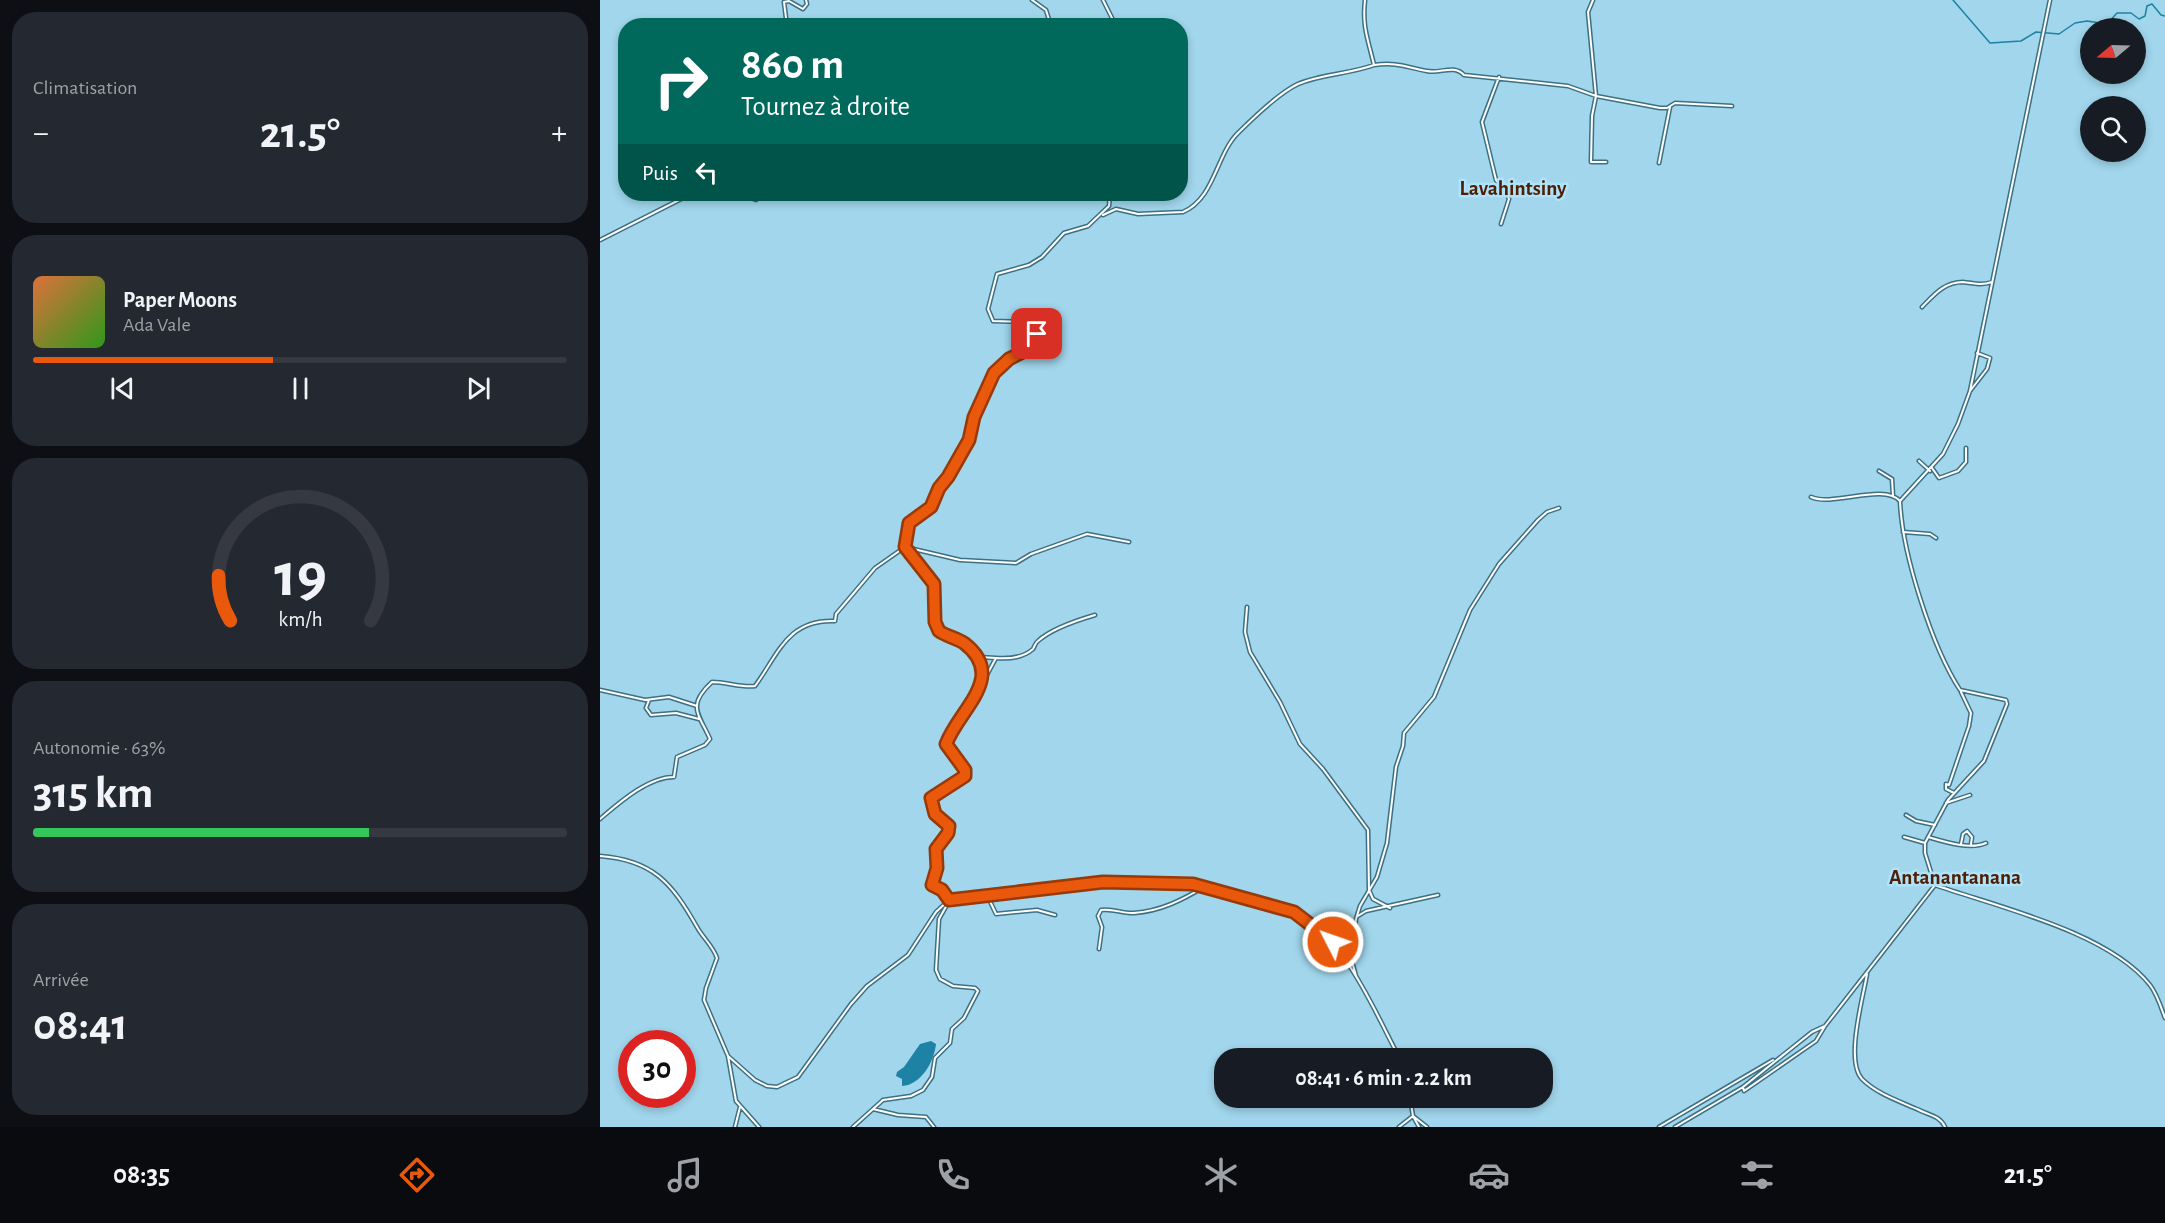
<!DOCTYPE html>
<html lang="fr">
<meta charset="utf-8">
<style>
body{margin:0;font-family:"Alegreya Sans",sans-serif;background:#242831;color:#f1f3f6;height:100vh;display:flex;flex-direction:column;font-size:22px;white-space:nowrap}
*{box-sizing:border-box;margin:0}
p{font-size:20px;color:#9ea1a6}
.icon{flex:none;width:33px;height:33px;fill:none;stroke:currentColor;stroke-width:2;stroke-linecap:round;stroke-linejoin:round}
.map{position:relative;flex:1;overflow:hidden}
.drawer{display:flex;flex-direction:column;gap:12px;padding:12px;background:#0d0f14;width:600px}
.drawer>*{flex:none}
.guide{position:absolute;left:18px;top:18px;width:570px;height:183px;border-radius:24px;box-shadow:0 3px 9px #0003;background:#00695c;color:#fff;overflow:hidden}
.needle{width:39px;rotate:251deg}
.controls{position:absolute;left:1480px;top:18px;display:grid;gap:12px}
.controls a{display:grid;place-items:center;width:66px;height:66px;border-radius:50%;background:#171b24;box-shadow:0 3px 9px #0003;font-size:30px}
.speed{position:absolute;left:18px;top:1030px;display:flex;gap:12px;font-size:30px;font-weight:700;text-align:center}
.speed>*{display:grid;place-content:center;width:78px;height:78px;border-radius:50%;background:#171b24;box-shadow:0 3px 9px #0003;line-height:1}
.speed .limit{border:9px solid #d22;background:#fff;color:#111}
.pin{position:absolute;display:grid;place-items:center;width:51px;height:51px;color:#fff;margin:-26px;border-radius:12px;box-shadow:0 3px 9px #0006}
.me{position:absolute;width:66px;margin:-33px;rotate:311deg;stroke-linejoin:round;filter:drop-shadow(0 0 4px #0008)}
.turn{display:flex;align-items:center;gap:21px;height:126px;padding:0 24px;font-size:27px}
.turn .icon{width:78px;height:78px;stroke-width:2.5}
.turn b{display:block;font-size:42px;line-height:51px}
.then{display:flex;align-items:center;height:57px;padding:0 24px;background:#0003;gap:12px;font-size:22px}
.big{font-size:45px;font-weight:700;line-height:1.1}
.drawer .tile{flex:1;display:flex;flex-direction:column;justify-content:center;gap:9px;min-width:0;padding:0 21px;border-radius:24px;background:#242831}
.drawer .dial{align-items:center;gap:0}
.dial svg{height:156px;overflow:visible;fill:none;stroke:#363941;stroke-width:7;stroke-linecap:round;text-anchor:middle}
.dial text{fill:#f1f3f6;stroke:none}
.song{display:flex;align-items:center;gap:18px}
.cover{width:72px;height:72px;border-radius:9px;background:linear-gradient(135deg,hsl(20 70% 55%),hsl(110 70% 35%))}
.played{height:6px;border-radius:3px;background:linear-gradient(90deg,#ea580c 45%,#363941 45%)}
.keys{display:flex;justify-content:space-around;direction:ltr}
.heat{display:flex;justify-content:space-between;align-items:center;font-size:33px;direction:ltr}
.charge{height:9px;border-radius:4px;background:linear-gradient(90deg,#34c759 63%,#363941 0)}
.trip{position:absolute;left:614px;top:1048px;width:339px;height:60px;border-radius:24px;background:#171b24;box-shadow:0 3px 9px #0003;font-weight:700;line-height:60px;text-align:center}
.menu{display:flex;height:96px;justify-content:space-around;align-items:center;background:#090b0e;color:#9ea1a6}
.menu .icon{width:42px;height:42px}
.menu .selected{color:#ea580c}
.menu b{font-size:27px;color:#f1f3f6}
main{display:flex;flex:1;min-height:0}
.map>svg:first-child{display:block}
.water{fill:#1d82a3}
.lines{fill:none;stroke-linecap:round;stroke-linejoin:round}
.stream{stroke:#1d82a3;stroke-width:1.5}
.minor-casing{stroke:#3e7084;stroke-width:5}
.minor{stroke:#fff;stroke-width:2}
.route-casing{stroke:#983908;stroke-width:15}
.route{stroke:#ea580c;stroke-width:10}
.labels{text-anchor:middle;stroke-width:5;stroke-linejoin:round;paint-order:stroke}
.quarter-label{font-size:21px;font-weight:bold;fill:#4f1f05;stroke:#aee3f9}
</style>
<main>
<section class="drawer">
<div class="tile"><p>Climatisation</p>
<div class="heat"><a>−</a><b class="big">21.5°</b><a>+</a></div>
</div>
<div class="tile">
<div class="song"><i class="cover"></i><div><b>Paper Moons</b><p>Ada Vale</p></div></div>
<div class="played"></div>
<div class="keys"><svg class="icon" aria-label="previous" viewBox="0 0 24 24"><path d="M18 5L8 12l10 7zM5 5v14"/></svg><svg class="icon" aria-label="pause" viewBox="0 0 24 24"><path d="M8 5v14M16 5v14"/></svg><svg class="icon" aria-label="next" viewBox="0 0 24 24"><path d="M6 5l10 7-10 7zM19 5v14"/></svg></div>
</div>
<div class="tile dial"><svg viewBox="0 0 100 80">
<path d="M14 69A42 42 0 1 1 86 69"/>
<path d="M14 69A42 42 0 0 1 8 46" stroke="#ea580c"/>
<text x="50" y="56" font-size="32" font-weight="700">19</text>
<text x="50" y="72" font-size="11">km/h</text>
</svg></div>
<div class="tile"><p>Autonomie · 63%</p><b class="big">315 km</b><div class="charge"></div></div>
<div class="tile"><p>Arrivée</p><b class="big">08:41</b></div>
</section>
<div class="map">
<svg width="1565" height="1127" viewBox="0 0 1565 1127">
<rect width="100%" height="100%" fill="#a1d6ec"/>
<path class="water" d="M331 1041 336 1044C334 1062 321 1085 302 1086V1079L296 1076 297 1072 304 1067 320 1044Z"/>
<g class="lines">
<path class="stream" d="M1353 0 1390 43 1421 41 1436 32 1459 34 1475 23 1487 21 1507 24 1517 13H1531L1539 19 1545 16 1547 6 1552 4 1561 15 1565 16"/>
<defs>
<path id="minor" d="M432 0 446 10 451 26
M503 0 516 26
M765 0C762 27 768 39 774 65 798 62 805 67 827 71 841 74 853 64 864 75L968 86 996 96 1060 108H1067L1075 103 1132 106
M993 0 988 12 996 96 992 116 991 162H1006
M187 26 184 2 189 1 203 9 207 4 206 0
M899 77 882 122 896 180 906 191 909 199 901 224
M1059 163 1070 107
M139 194 156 200 160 194
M503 215 516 209 538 214 583 212C614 199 616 156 637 134 652 119 679 93 698 84 721 74 750 74 774 65
M0 240 91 194
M1322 307C1334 295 1344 282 1363 282 1374 283 1380 286 1392 282
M1370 391 1387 369 1390 358 1377 353
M1319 461 1330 471
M1332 468 1339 478 1358 471 1366 462V448
M1279 471 1292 479 1293 496
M1211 497C1233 507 1283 483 1300 501
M1303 532 1330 534 1336 538
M647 607 645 632 650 652 680 702 700 744 723 769 768 830 769 890 773 899 790 908
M379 657 396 658
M383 682 396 658C408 659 423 658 433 649 435 646 435 643 438 641 451 629 478 620 495 615
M0 690 45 700 69 697 97 706
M49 700 46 708 51 715 76 713 99 719
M1354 793 1346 789V784L1349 785 1369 726 1371 713 1361 692
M1346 803 1370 795
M1306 815 1316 821 1335 825
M0 819C19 803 48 777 74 777L77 757 105 745 110 739C99 714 86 706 112 682 127 682 141 688 155 686 178 655 187 619 235 621L236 614 275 568 305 547 360 560 416 563 431 554 487 534 529 542
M1304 837 1325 843
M1328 837C1345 842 1370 850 1386 843
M1361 844 1363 834 1367 831 1372 837 1371 844
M0 856C53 860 72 883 97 927 103 938 113 946 117 958L106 988 104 1000 128 1056 155 1080 167 1086 177 1087 198 1077 251 1004 267 986 308 955 336 912 349 900 503 882 593 884 694 912C749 944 771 1005 800 1059
M1335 885 1325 853V843L1348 800 1384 761 1407 704 1406 700 1360 690C1332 647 1302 553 1300 501L1343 454 1358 424 1370 391 1450 0
M1335 885C1398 907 1508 932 1550 985 1557 994 1561 1007 1565 1018
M387 895 396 914 437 910 455 915
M349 900 342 890 331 885 337 868 336 849 348 833 349 826 335 814 331 798 365 776V770L347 744C358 709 409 677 364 643 356 638 346 636 339 631L335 622 334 584 305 547 309 523 331 507 339 488 348 477 369 439 374 417 394 373 409 359 438 344 437 334 429 322 393 321 388 309 397 274 429 265 442 257 464 233 488 226 509 206 510 194
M758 916 766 911 838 895
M499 949 502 927 498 916 501 910C513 908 523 914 534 913 561 911 582 900 604 887
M742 953 748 952 751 947
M1267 974C1263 998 1245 1061 1262 1079 1277 1094 1299 1101 1319 1110 1329 1115 1340 1116 1345 1127
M756 976 751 958 756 919 760 906 777 877 787 843 796 767 803 746 804 733 834 697 870 610 899 564 938 520 947 512 959 508
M128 1056 136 1101 159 1127
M1143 1087 1144 1091 1216 1041 1225 1026
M810 1098 813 1116 827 1127
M273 1109 298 1115 326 1117 334 1127
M135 1127 140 1107
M253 1127 283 1100 311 1096 323 1090 332 1077 335 1058 350 1043 352 1029 364 1018 378 991 375 988 353 986 340 979 336 970 339 919 348 903
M799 1127 813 1116 819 1127
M1059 1127 1173 1060
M1075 1127 1143 1087 1212 1032 1225 1026 1335 885"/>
</defs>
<use href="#minor" class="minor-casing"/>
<use href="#minor" class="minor"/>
</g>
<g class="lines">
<defs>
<path id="route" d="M437 334 438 344 409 359 394 373 374 417 369 440 348 477 339 488 331 507 309 523 305 547 334 584 335 622 339 631C346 636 356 638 364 643 408 677 359 709 346 744L365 770V776L331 798 335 814 349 826 348 833 336 849 337 868 332 885 342 890 349 900 503 882 593 884 694 912 733 942"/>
</defs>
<use href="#route" class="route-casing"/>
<use href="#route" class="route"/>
</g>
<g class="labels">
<g class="quarter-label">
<text x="913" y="195">Lavahintsiny</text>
<text x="1355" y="884">Antanantanana</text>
</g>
</g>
</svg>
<div class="controls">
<a><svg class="needle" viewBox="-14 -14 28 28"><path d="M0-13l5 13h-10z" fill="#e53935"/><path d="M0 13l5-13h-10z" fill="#9ea1a6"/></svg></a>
<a><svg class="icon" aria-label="search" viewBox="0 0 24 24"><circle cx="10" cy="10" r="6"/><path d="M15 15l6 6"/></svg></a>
</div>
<div class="speed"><div class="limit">30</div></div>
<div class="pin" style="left:437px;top:334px;background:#d93025"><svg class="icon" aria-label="arrive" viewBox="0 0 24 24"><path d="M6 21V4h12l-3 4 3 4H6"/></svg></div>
<svg class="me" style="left:733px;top:942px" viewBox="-20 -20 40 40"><circle r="17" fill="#ea580c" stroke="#fff" stroke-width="3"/><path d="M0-11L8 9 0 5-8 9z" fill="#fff"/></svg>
<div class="trip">08:41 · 6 min · 2.2 km</div>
<div class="guide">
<div class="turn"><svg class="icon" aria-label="right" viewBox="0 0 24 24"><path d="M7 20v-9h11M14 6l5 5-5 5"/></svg><div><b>860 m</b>Tournez à droite</div></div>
<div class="then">Puis<svg class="icon" aria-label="left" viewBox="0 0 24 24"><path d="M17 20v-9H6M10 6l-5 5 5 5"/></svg></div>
</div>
</div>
</main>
<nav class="menu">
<b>08:35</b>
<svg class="icon selected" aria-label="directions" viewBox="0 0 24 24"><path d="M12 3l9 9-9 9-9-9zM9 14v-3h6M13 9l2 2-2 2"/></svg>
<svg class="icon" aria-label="music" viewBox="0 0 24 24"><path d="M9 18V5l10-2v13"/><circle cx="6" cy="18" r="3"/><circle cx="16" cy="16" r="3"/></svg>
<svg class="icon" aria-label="phone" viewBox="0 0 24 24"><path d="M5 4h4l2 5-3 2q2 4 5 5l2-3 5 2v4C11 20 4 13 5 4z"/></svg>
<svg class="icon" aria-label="climate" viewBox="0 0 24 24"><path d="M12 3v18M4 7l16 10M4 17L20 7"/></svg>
<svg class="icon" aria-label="car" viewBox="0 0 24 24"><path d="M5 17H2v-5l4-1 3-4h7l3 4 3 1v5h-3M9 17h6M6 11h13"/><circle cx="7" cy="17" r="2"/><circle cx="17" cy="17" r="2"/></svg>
<svg class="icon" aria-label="filters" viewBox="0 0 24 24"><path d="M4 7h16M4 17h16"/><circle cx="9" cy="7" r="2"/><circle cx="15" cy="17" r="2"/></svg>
<b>21.5°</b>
</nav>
